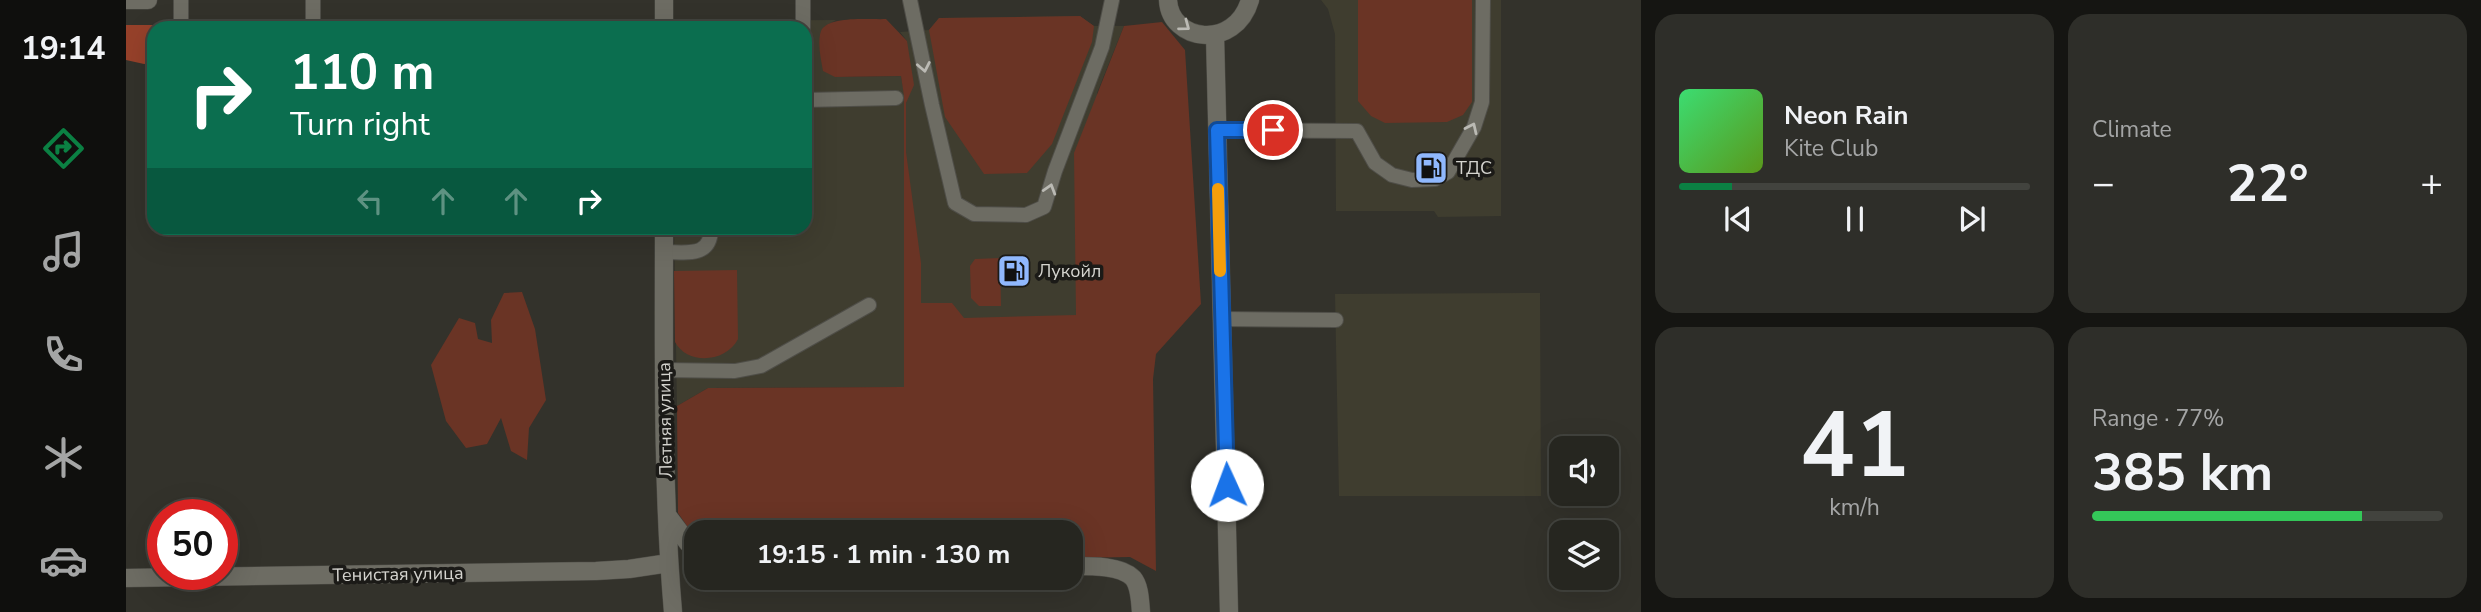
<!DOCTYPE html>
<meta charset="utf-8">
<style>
body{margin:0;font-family:"Nunito Sans",sans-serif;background:#2e2e29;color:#f1f3f6;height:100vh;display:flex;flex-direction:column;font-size:26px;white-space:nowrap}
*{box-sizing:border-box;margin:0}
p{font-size:23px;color:#a4a5a5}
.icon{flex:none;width:38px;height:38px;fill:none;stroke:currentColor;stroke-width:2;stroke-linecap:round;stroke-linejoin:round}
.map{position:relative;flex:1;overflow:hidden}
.details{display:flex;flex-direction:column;gap:14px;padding:14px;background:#151512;width:840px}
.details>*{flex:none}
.banner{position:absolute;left:21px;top:21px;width:665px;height:214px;border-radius:21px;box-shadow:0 7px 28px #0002,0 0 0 2px #42433e;background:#0b6e4f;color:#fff;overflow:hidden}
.controls{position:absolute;left:1423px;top:436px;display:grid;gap:14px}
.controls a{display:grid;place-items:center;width:70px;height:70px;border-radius:14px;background:#262620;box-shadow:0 7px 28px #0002,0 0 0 2px #42433e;font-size:35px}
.speed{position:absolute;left:21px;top:499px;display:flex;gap:14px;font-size:35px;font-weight:700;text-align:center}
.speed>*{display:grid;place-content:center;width:91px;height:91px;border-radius:50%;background:#262620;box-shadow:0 7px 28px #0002,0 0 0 2px #42433e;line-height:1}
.speed .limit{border:10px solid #d22;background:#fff;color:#111}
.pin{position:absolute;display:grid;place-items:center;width:60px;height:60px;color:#fff;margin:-30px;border:4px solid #fff;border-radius:50%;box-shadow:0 2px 7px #0007}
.me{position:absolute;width:77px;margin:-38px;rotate:358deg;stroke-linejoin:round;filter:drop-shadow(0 0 5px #0008)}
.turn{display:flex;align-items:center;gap:24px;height:147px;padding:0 28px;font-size:32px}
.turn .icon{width:91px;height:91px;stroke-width:2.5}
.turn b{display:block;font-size:49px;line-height:60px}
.lanes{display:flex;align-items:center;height:66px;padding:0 28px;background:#0003;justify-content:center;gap:35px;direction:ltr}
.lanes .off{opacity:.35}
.big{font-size:52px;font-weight:700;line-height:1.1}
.details .tile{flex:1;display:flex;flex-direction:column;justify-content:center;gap:10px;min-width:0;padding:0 24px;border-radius:21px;background:#2e2e29}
.details .dial{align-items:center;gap:0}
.dial b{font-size:91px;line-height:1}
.song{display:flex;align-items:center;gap:21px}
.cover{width:84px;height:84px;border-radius:10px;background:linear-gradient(135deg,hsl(140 70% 55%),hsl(90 70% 35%))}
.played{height:7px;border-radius:4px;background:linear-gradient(90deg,#0b8043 15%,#42433e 15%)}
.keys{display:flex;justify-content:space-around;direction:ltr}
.heat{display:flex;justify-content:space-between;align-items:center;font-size:38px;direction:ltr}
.charge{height:10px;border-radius:5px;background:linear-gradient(90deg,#34c759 77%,#42433e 0)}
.details .tiles{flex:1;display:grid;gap:14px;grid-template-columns:repeat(2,1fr)}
.trip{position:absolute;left:558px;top:520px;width:399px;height:70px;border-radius:21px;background:#262620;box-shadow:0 7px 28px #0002,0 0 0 2px #42433e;font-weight:700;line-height:70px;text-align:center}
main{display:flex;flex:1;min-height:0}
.tab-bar{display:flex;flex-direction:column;width:126px;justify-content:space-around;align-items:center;background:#0f0f0d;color:#a4a5a5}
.tab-bar .icon{width:49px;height:49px}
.tab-bar .active{color:#0b8043}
.tab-bar b{font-size:32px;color:#f1f3f6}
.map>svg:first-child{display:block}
.built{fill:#3f3d2f}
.green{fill:#6a3425}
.forest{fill:#96412a}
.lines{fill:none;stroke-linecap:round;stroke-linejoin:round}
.service-casing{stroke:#4f4e48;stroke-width:16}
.minor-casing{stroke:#4f4e48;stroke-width:19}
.secondary-casing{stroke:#4f4e48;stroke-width:19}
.service{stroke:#6d6c63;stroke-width:14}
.minor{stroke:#6d6c63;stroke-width:18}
.secondary{stroke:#6d6c63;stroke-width:18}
.oneway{stroke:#bbbab4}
.route-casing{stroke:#114b97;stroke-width:18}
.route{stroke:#1a73e8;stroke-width:12}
.slow{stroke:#f59e0b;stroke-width:12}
.labels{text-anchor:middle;stroke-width:7;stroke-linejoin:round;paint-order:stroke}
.poi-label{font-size:18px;fill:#d5d4cf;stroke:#1b1a17;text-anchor:start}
.street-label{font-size:18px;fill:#d5d4cf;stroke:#1b1a17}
</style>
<main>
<nav class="tab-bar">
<b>19:14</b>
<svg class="icon active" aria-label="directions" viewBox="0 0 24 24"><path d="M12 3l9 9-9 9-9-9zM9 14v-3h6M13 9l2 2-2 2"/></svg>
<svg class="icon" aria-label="music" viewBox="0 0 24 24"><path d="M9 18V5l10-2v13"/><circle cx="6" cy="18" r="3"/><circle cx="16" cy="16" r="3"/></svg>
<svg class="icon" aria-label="phone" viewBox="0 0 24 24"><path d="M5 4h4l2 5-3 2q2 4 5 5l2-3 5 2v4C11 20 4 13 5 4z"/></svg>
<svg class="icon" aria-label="climate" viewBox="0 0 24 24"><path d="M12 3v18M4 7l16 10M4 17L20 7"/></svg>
<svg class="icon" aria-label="car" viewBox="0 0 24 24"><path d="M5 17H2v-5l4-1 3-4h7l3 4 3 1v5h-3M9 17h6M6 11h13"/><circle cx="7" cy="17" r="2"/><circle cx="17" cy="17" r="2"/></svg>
</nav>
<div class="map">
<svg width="1515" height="612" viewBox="0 0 1515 612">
<rect width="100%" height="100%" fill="#33322b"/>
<path class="built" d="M1195 0H1375V216L1312 217 1308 211H1210L1209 34 1202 9Z
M954 16 968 26H998L971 93 999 386 582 388 551 406 548 228H679V28H550L553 24 567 21 710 20 698 27 709 77 775 76 780 103 781 41 774 32 803 30 813 18Z
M1414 293 1415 496H1213L1209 294Z"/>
<path class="green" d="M1232 0H1346V102L1337 115 1321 122 1259 123 1245 116 1232 101Z
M954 16 968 26 966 42 926 144 901 173 858 174 819 117 803 30 813 18Z
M760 19 781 41 788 85 780 103V152L795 263V303H826L838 318 950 315 948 153 998 26 1036 22 1059 50 1075 304 1030 354 1027 379 1030 571 1004 557 945 558V532H570V539L552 513 551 406 582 388 778 387V96L775 76 709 77 697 71C695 59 691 43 695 31 702 15 745 20 760 19Z
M567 21 648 22 658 28H550L553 24Z
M874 258 875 306H853L845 298 844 266 849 259Z
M611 270 612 339C600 363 561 365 549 342L548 271Z
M396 292 409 329 420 400 403 428 401 460 385 451 375 418 361 444 340 448 320 421 305 365 333 318 349 323 352 339 366 343 365 320 378 293Z"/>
<path class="forest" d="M0 25H35L38 28H28V63L18 64 0 60Z"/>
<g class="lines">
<defs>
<path id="service" d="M187 0V28
M677 0V28
M784 0 806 105 829 203 848 214 900 215 918 207 929 171 976 47 986 0
M55 28V0
M679 100 770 98
M1091 130 1231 131 1249 163 1266 175 1286 180 1309 179 1322 172 1348 127 1356 102 1357 0
M538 252C561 252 585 258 585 228
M1095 319 1210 320
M537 370 609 371 635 366 743 305"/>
<path id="minor" d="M538 28V0
M538 228C538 355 536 484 547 612
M541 515 562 543 570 548
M945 566C962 566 994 565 1007 578 1014 586 1014 602 1015 612
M0 578 470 571 503 569 543 563"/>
<path id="secondary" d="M0 0H22
M1042 0C1044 42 1109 51 1124 0
M1089 35 1103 612"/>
</defs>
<use href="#service" class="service-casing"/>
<use href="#minor" class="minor-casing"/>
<use href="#secondary" class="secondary-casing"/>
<use href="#service" class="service"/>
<use href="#minor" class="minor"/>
<use href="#secondary" class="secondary"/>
</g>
<defs><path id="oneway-chevron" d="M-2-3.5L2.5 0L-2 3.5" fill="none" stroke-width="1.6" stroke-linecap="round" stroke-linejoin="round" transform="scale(1.75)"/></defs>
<g class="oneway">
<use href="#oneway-chevron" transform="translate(1059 26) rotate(37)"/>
<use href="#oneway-chevron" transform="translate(798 67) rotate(79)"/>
<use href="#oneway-chevron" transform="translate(1346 128) rotate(-65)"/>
<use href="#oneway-chevron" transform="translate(924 189) rotate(-73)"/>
</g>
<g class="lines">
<defs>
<path id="route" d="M1101 485 1091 130H1147"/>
</defs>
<use href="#route" class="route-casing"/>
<use href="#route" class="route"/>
<path class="slow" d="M1092 189 1094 271"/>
</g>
<defs>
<symbol id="fuel-square" viewBox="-11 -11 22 22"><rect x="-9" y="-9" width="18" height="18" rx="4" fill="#90b8fd" stroke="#1b1a17"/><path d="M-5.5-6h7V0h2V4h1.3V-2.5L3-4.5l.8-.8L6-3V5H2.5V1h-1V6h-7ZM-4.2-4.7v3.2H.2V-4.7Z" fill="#111"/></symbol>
</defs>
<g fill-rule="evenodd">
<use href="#fuel-square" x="1286" y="149" width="38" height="38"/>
<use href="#fuel-square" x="869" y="252" width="38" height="38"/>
</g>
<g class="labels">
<g class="poi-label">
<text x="1330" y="174">ТДС</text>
<text x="912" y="277">Лукойл</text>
</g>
<g class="street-label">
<text transform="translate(539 420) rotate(-91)" y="6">Летняя улица</text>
<text transform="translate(272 574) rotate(-1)" y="6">Тенистая улица</text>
</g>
</g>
</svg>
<div class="controls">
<a><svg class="icon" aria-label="sound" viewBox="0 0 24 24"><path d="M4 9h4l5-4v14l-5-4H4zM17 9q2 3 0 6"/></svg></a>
<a><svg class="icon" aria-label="layers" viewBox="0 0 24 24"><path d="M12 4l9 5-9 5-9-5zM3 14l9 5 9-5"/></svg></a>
</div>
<div class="speed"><div class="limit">50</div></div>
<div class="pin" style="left:1147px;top:130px;background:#d93025"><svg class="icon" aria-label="arrive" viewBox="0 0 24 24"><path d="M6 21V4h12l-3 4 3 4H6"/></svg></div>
<svg class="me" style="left:1101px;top:485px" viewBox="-20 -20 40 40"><circle r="19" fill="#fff"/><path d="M0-13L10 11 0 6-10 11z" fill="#1a73e8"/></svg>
<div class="trip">19:15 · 1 min · 130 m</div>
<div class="banner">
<div class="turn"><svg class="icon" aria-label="right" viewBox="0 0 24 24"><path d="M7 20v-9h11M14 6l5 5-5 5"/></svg><div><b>110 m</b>Turn right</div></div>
<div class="lanes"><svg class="icon off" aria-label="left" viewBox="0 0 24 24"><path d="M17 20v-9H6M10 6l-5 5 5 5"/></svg><svg class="icon off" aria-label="ahead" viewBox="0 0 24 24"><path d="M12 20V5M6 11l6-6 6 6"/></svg><svg class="icon off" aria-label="ahead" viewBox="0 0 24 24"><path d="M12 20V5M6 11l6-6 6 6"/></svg><svg class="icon" aria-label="right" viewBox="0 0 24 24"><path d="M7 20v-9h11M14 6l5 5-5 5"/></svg></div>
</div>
</div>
<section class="details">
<div class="tiles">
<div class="tile">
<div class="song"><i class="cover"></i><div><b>Neon Rain</b><p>Kite Club</p></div></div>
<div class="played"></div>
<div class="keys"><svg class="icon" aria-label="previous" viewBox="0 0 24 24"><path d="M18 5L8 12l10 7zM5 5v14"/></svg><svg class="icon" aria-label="pause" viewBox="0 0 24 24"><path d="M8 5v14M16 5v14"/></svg><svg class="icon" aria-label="next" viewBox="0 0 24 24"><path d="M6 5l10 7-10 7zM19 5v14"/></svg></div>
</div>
<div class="tile"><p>Climate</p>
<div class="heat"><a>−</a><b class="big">22°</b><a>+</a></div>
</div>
<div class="tile dial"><b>41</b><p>km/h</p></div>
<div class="tile"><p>Range · 77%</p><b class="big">385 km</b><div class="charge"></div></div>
</div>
</section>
</main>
